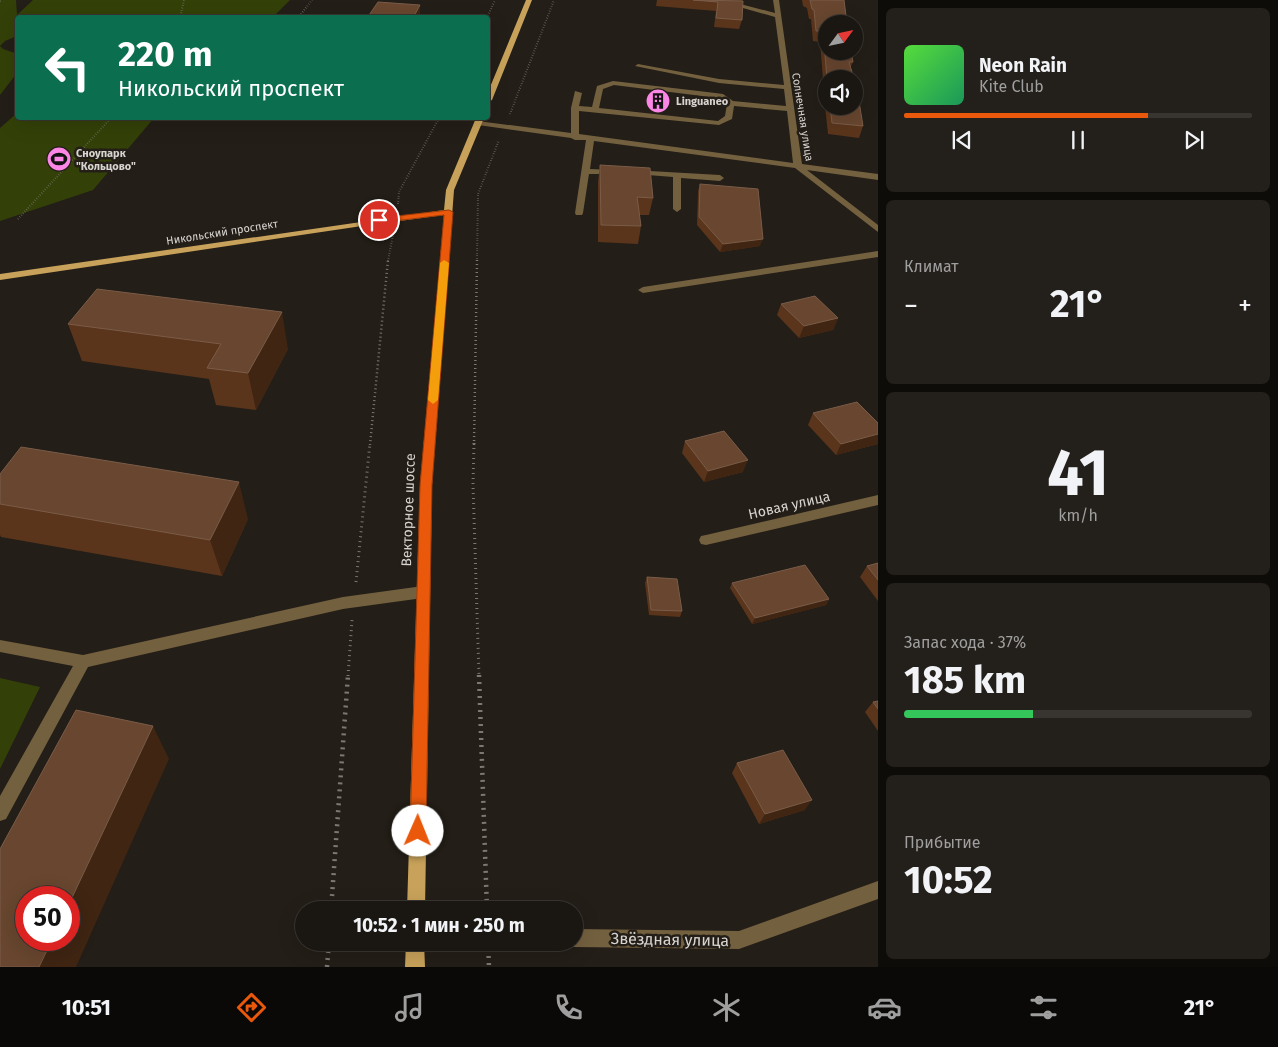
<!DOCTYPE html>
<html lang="ru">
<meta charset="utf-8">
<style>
body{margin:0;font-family:"Fira Sans",sans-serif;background:#231f1a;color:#f1f3f6;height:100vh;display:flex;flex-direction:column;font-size:19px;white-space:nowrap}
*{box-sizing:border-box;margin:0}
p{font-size:16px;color:#9f9f9f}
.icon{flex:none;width:28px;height:28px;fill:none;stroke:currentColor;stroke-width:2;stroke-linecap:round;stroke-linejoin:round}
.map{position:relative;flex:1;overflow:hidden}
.side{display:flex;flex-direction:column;gap:8px;padding:8px;background:#0e0c09;width:400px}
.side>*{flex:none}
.hud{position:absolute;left:15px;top:15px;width:475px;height:105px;border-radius:5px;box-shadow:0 5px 20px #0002,0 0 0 1px #383531;background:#0b6e4f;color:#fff;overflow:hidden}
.needle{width:32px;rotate:57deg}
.fabs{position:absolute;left:818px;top:15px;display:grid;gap:10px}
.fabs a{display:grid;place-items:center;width:45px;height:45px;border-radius:50%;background:#1a1611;box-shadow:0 5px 20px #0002,0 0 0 1px #383531;font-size:25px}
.speed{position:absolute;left:15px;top:886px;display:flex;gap:10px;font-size:25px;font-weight:700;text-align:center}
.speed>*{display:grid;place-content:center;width:65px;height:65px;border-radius:50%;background:#1a1611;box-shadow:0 5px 20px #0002,0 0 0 1px #383531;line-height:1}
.speed .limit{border:8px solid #d22;background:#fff;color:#111}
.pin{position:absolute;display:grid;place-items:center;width:42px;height:42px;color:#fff;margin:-21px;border:2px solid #fff;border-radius:50%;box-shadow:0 1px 5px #0007}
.me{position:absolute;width:55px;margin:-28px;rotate:1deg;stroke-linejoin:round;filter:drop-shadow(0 0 4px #0008)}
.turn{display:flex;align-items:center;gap:18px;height:105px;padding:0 20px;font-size:22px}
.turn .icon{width:65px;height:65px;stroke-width:2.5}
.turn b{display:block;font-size:35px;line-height:42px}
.big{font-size:38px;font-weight:700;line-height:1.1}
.side .card{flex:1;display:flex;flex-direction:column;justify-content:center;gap:8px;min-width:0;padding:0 18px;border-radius:8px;background:#231f1a}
.side .dial{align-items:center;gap:0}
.dial b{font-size:65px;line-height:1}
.song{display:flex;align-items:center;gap:15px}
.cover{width:60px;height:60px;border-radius:8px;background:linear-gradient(135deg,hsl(110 70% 55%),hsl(150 70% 35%))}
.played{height:5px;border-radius:2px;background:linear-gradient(90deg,#ea580c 70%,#383531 70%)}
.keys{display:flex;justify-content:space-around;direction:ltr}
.heat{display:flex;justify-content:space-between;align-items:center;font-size:28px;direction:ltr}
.charge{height:8px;border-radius:4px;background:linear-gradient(90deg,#34c759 37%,#383531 0)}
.trip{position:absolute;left:295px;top:901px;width:288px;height:50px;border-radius:25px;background:#1a1611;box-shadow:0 5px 20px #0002,0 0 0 1px #383531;font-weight:700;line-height:50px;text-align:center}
.dock{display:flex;height:80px;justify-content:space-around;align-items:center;background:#0a0907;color:#9f9f9f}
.dock .icon{width:35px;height:35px}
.dock .on{color:#ea580c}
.dock b{font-size:22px;color:#f1f3f6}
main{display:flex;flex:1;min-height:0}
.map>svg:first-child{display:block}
.green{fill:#334108}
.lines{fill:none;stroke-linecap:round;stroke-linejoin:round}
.path-far3{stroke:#7d7873;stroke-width:2;stroke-dasharray:0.5 2;stroke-linecap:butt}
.path-far2{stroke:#7d7873;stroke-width:2.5;stroke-dasharray:1 3;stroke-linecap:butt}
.path-far1{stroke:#7d7873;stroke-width:3;stroke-dasharray:1 4;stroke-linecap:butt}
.path{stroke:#7d7873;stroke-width:4.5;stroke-dasharray:2 5;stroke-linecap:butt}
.minor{fill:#73603f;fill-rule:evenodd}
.major{fill:#c8a25a;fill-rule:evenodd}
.wall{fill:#5a351c}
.shaded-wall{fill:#3f2512}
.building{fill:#68462f;stroke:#7a5c48}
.route{fill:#ea580c;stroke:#983908}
.slow{fill:#f59e0b}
.labels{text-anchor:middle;stroke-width:5;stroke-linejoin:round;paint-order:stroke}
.far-poi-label{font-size:11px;font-weight:bold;fill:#d8d4d0;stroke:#231e17;text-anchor:start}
.far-street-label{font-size:11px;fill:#d8d4d0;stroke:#231e17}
.street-label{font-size:14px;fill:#d8d4d0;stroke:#231e17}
.near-street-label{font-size:16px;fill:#d8d4d0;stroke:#231e17}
</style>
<main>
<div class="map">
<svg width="878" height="967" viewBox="0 0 878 967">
<rect width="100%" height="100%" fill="#231e17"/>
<path class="green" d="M0 0H16L17 15 33 0H290L273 17 18 18 17 36 5 41 0 46Z
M0 46 3 49 18 54 17 73 0 95Z
M17 113 18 118H154L93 190 0 221V128Z
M0 678 40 687 0 769Z"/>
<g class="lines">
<path class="path-far3" d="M0 1 2 0
M180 18 184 0
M298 18 312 0
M487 18 495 0
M510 114 554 0
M398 204 399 192 439 118
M18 219 111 118
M388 261 393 235
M477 261 478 194 499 140"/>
<path class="path-far2" d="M370 445 388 260
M474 445 477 260"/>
<path class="path-far1" d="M474 443 473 485 479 676
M356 582 370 443
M348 676 352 620"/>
<path class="path" d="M479 675 487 910
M331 910 348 675
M488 942 489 967
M327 967 329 942"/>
<path class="minor" d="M715 0H725L775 13 773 0H779L802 164 878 174V180L807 170 878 225V232L795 168 594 141 590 169 615 170 619 172 615 174H589L583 213 582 215H576L575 213 586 140H575L571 138 478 125 474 123 478 121 571 133V108L575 91 582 93 579 106 592 107 597 86 613 81 707 92 723 94 733 101 786 106 784 89 719 83 635 66 638 64 719 79 784 85 775 17ZM614 85 718 98 727 104 725 116 718 121 599 108 603 89ZM734 106 787 111 793 163 579 134V111L719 125 732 119Z
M632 170 720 175 724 178 720 181 681 178V209L677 212 673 209V177L635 174 631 172Z
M878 251V257L643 293 638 290 643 287Z
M878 495V505L706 545 701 544 699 540 701 536 706 535Z
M423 586 428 588 430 592 428 596 423 598 343 609 88 667 6 819 0 821V796L73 666 0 652V640L83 655 343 597Z
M878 881V899L739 949 574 947 567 942H574V929L739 931Z"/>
<path class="major" d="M526 0H532L492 100 488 102V92Z
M476 118H484L454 190 432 485 425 910H407L420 485 444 215 362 226 0 280V274L444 210 446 190Z
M406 942H424L425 967H405Z"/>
</g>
<path class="wall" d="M657 0H742V20L739 29 714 27 716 11 656 6Z
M802 0H844L853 62 850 68 854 79H826V101L824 92 820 42 813 41 811 19H809L807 8 803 6Z
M826 104V106H854L863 126 859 138 828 134 825 106Z
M600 165 653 198 649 215H639L641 226 638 244 598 242V182Z
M700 184 760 246 720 252 697 225 698 191Z
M781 304 838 318 833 330 799 338 777 315Z
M68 324 288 349 256 410 216 405 209 379 82 361Z
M813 413 878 423V444L836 455 808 425Z
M685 441 743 472 704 482 682 453Z
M0 474 248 519 222 576 1 537 0 535Z
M878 563V601L860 577 867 566Z
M647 577 682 611 680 617 649 615 645 583Z
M732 583 829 599 826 605 752 624 730 588Z
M878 701V731L865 712 873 702Z
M737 763 805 810 759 824 732 773Z"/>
<path class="shaded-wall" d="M420 5V18H413Z
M763 239 760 246 720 252 723 244Z
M282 312 288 349 256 410 248 373Z
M838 318 833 330 799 338 804 326Z
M878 434V444L836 455 841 444Z
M748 460 743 472 704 482 708 471Z
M239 482 248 519 222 576 210 540Z
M829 599 826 605 752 624 755 618Z
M153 726 169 759 76 967H39L52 940H69V904Z
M812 800 805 810 759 824 765 814Z"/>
<path class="building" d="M693 0 743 1 742 20 716 18 718 2Z
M810 0H844L847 24H826V51H851L853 62H849L854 79H827L823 31H816L814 10 812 9Z
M378 2 420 5 413 18H367Z
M854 79 858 95 863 126 832 123 830 106H854Z
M600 165 650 168 653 198 637 197 641 226 601 225Z
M700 184 758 189 763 239 723 244 699 217Z
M97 289 282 312 248 373 207 368 221 344 68 324Z
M815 296 838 318 804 326 781 304Z
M857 402 878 423V434L841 444 813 413Z
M724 431 748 460 708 471 685 441Z
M21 447 239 482 210 540 0 504V474Z
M878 563V580L867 566Z
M805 565 829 599 755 618 732 583Z
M647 577 677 579 682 611 651 610Z
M878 701V709L873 702Z
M76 710 153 726 69 904V898H26V940H52L39 967H0V849Z
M783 750 812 800 765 814 737 763Z"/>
<path class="route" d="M449 210 453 212 432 485 426 831 423 836 418 838 412 836 410 831 420 485 444 215 379 223 375 220 379 218Z"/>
<path class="slow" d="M444 260 449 263 438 400 433 404 428 400 440 263Z"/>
<defs>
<symbol id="building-disc" viewBox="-11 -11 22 22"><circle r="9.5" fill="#fb86e5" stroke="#231e17"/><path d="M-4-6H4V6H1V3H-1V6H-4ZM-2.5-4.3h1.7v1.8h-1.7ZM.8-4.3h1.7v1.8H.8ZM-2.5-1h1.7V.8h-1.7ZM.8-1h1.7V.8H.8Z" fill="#111"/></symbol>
<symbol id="stadium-disc" viewBox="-11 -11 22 22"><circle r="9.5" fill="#fb86e5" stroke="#231e17"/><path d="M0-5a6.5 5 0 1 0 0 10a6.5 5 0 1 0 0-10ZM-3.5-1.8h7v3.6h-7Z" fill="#111"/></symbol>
</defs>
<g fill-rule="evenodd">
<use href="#building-disc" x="644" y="87" width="28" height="28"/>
<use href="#stadium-disc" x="45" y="145" width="28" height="28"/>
</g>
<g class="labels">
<g class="far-poi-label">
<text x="676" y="105">Linguaneo</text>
<text x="76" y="157">Сноупарк<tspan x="76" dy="13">"Кольцово"</tspan></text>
</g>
<g class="far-street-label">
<text transform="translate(803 117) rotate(81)" y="4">Солнечная улица</text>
<text transform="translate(222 232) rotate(-9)" y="4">Никольский проспект</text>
</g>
<g class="street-label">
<text transform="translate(789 505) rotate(-13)" y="5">Новая улица</text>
<text transform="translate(408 510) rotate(-88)" y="5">Векторное шоссе</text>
</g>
<g class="near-street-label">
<text transform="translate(670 939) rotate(1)" y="6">Звёздная улица</text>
</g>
</g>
</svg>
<div class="fabs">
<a><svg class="needle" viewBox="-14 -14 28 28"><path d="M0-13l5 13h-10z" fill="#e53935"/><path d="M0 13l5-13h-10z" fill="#9f9f9f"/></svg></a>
<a><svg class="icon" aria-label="sound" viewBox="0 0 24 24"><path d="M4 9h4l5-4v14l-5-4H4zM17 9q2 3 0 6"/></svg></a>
</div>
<div class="speed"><div class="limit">50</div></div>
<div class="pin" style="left:379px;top:220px;background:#d93025"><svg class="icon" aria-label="arrive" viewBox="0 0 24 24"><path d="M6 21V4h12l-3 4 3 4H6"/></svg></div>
<svg class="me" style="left:418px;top:831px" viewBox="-20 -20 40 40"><circle r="19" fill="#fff"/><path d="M0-13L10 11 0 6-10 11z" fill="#ea580c"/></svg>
<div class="trip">10:52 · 1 мин · 250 m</div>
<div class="hud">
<div class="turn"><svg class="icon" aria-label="left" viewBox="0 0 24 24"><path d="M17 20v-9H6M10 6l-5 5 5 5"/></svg><div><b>220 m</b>Никольский проспект</div></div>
</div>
</div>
<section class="side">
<div class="card">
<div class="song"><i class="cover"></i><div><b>Neon Rain</b><p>Kite Club</p></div></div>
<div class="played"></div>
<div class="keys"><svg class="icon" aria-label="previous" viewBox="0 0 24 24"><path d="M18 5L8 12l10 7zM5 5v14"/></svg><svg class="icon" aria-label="pause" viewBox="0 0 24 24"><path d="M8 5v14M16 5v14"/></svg><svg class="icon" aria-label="next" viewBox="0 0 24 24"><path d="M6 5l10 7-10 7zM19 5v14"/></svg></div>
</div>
<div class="card"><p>Климат</p>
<div class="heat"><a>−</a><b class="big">21°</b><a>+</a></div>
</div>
<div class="card dial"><b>41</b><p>km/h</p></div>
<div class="card"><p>Запас хода · 37%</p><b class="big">185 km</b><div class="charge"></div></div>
<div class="card"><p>Прибытие</p><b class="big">10:52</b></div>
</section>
</main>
<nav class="dock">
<b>10:51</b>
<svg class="icon on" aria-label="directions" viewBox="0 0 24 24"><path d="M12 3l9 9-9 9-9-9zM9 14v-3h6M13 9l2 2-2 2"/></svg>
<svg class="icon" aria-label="music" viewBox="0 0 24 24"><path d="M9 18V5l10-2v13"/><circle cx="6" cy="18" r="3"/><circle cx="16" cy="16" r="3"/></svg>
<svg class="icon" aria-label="phone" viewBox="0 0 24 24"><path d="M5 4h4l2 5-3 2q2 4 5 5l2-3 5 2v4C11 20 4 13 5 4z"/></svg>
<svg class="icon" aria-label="climate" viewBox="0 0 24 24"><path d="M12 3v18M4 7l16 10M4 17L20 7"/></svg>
<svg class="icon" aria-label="car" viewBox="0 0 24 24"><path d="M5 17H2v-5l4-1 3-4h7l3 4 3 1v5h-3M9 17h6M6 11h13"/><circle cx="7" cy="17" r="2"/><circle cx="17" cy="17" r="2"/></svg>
<svg class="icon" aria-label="filters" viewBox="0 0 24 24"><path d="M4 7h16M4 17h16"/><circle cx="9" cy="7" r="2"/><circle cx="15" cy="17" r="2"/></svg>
<b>21°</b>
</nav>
